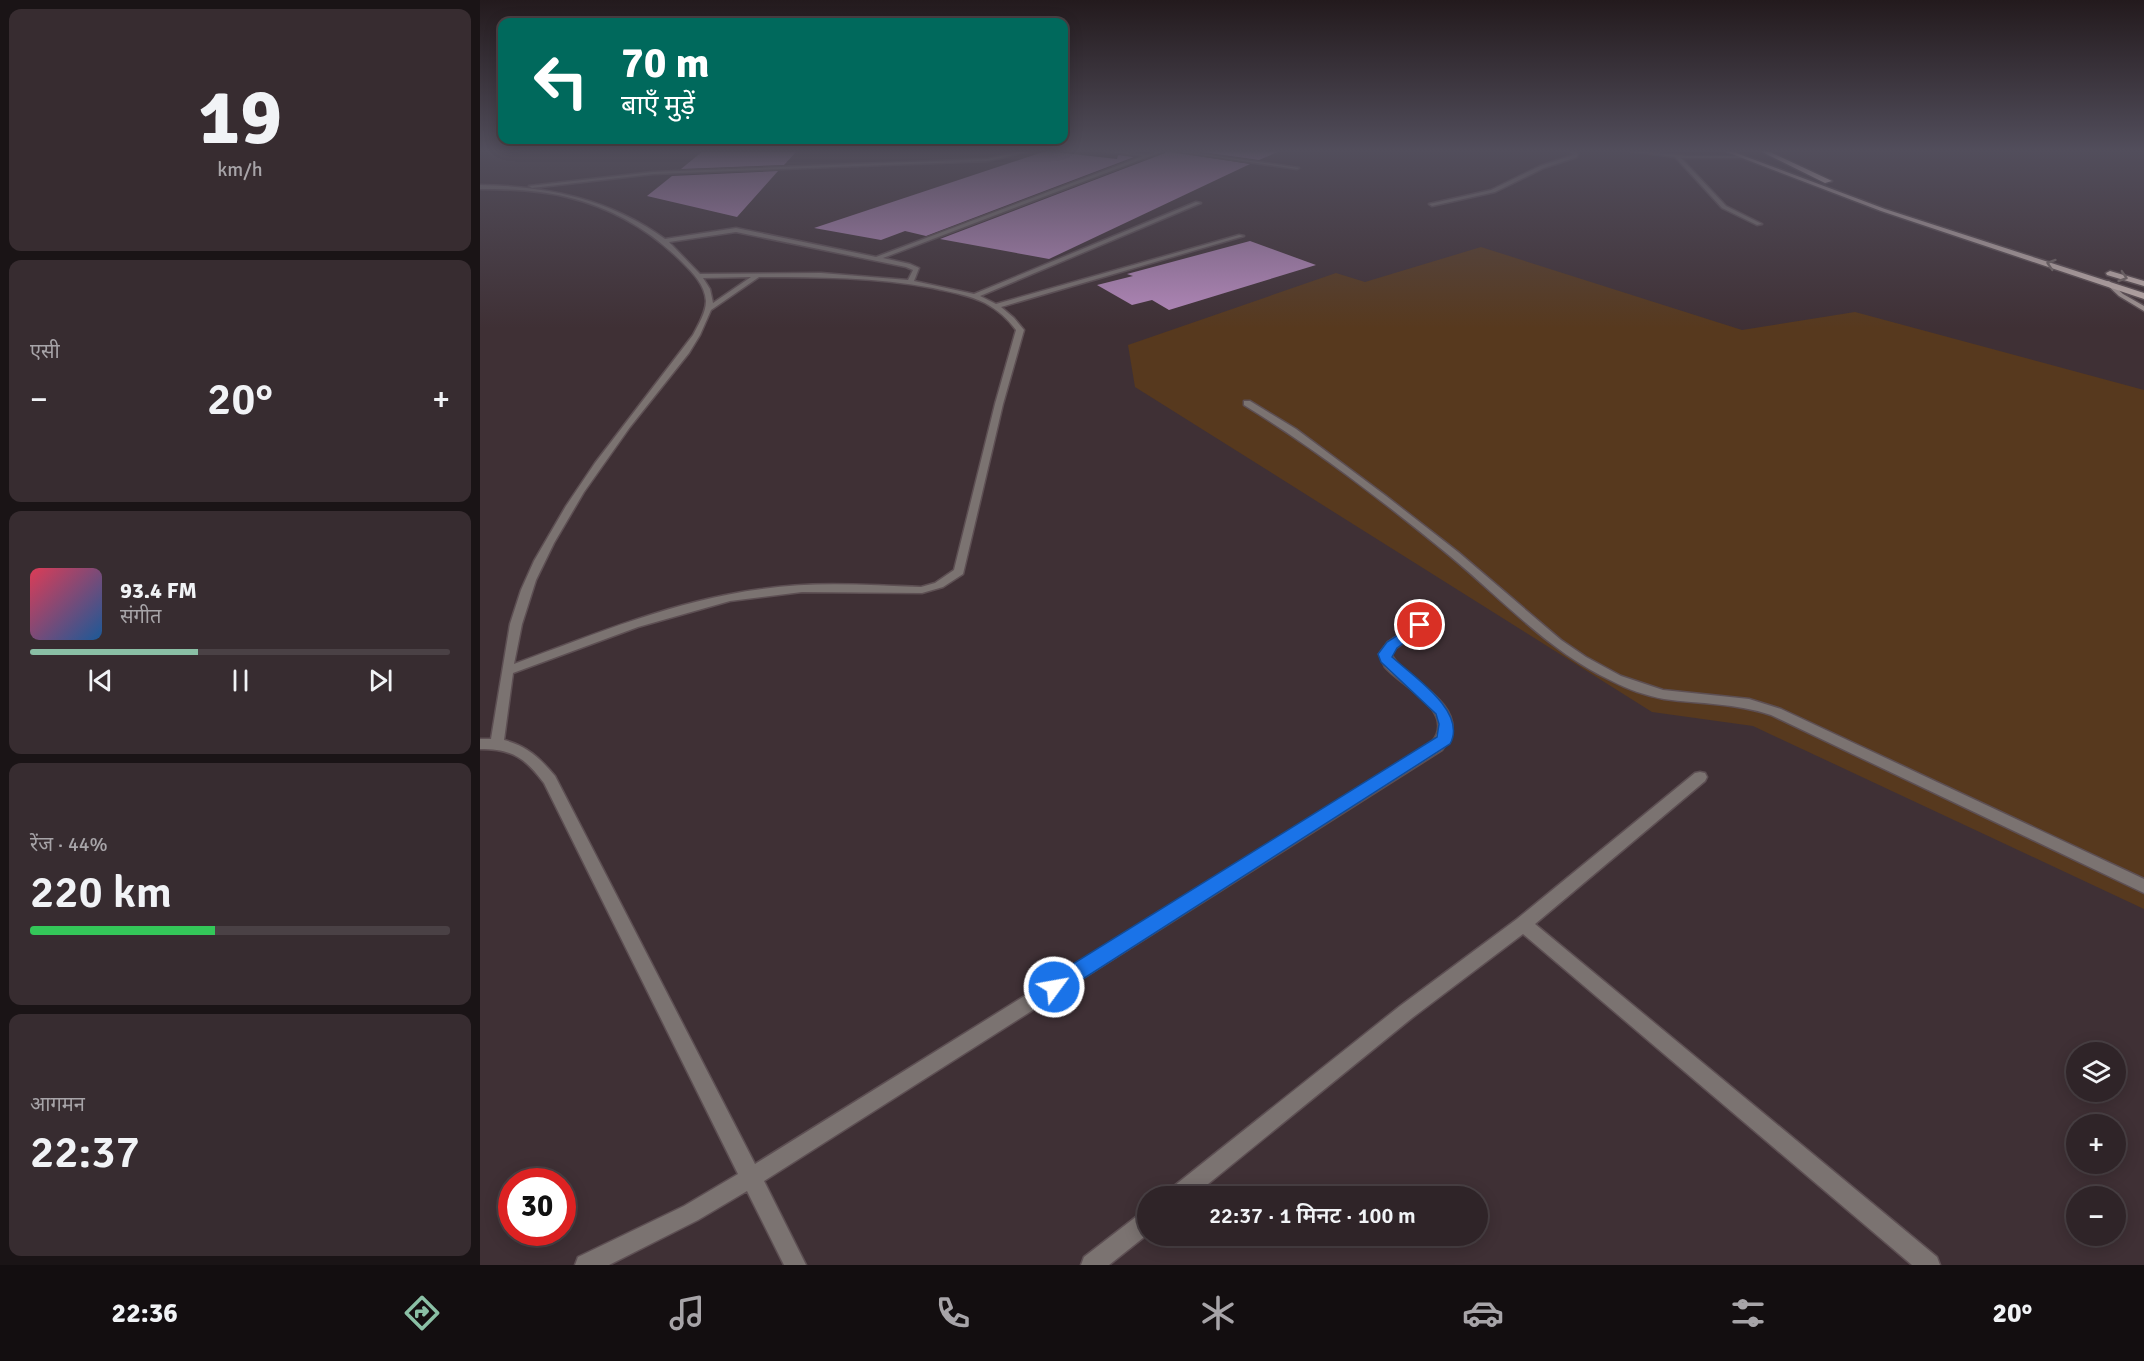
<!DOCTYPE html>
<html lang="hi">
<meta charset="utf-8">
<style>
body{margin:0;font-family:Signika,"Noto Sans Devanagari",sans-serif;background:#372c30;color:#f1f3f6;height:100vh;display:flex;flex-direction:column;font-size:22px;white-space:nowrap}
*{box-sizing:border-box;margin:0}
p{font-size:20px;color:#a7a4a8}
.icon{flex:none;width:33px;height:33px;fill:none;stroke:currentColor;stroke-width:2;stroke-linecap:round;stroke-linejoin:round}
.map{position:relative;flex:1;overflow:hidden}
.details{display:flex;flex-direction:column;gap:9px;padding:9px;background:#1a1416;width:480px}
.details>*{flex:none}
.top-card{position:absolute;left:18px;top:18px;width:570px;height:126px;border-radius:12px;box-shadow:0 3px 15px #0003,0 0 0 2px #4a4145;background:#00695c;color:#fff;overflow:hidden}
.buttons{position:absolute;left:1586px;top:1042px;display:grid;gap:12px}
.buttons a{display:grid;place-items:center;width:60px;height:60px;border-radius:50%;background:#2f2428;box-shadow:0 3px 15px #0003,0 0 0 2px #4a4145;font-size:30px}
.speed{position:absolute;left:18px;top:1168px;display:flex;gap:12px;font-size:30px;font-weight:700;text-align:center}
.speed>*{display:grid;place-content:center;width:78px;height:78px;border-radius:50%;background:#2f2428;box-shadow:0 3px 15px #0003,0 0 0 2px #4a4145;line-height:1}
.speed .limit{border:9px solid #d22;background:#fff;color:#111}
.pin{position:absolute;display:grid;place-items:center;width:51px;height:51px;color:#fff;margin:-26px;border:3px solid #fff;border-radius:50%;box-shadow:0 2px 6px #0007}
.me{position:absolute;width:66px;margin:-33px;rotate:58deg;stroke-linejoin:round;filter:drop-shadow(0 0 4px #0008)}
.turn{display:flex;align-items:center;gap:21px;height:126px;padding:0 24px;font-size:27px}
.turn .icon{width:78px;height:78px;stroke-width:2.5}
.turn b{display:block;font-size:42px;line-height:51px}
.big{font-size:45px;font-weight:600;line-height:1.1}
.details .card{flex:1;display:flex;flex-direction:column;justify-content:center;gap:9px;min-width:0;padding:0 21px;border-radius:12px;background:#372c30}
.details .dial{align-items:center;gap:0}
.dial b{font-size:78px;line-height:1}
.song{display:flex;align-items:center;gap:18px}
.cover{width:72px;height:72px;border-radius:9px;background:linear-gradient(135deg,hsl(350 70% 55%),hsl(210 70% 35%))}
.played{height:6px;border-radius:3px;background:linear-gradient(90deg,#8abfa5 40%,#4a4145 40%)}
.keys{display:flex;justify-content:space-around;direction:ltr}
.heat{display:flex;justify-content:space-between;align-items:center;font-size:33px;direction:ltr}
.charge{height:9px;border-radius:4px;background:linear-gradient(90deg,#34c759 44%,#4a4145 0)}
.trip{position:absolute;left:657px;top:1186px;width:351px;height:60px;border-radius:30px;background:#2f2428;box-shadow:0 3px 15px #0003,0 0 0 2px #4a4145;font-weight:600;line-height:60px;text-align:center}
.tab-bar{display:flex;height:96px;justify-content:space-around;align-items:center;background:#130e10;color:#a7a4a8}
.tab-bar .icon{width:42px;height:42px}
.tab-bar .current{color:#8abfa5}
.tab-bar b{font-size:27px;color:#f1f3f6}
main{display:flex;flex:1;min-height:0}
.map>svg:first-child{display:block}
.green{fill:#57391e}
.building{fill:#b589bc}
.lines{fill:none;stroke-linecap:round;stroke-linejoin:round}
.lane-casing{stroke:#5d4f53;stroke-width:3}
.street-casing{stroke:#5d4f53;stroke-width:3}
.secondary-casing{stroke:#5d4f53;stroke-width:3}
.primary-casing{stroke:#5d4f53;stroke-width:3}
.highway-casing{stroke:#5d4f53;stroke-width:3}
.lane{fill:#7b7371;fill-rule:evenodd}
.street{fill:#7b7371;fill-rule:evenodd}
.secondary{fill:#a29593;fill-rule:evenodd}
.primary{fill:#c1b0ad;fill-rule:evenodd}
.highway{fill:#dcc8c5;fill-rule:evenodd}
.oneway{stroke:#716564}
.route{fill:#1a73e8;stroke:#114b97;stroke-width:1.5}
</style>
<main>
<section class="details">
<div class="card dial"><b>19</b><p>km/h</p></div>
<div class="card"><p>एसी</p>
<div class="heat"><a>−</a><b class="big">20°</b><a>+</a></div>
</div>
<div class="card">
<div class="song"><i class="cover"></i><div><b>93.4 FM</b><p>संगीत</p></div></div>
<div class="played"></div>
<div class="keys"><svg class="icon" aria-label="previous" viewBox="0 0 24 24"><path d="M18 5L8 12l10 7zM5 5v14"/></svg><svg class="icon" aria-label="pause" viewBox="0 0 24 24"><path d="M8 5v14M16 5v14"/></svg><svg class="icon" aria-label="next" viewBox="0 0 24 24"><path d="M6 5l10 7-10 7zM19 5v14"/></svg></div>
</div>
<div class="card"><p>रेंज · 44%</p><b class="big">220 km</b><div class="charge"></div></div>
<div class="card"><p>आगमन</p><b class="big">22:37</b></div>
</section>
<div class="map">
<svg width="1664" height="1265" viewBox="0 0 1664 1265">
<rect width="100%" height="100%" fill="#3f3035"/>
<path class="green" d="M1001 247 1262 330 1375 312 1664 390V909L1273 726 1172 712 655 387 648 345 856 273 885 282Z"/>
<path class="building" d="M223 151H317L304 165 201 169Z
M566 151 637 159 638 155 654 157 446 236 425 231 401 240 334 228Z
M686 151 770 164 569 259 460 239 685 153Z
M714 151H800L779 160Z
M298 171 257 217 167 196 192 176Z
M770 241 836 265 689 310 672 300 652 305 617 285 653 276 647 274Z"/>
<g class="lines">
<defs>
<path id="lane" d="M1089 151H1093L1098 154 1097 157 1064 168 1015 192 952 206 949 204 1011 190 1060 166 1093 155Z
M1149 151 1209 156H1265L1263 158H1201L1246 206 1282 224 1277 225 1242 208 1195 157Z
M764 401H770L816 429 906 496 978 552 1081 640 1106 657 1141 676 1183 690 1269 699 1301 709 1664 879V893L1291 715C1256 703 1220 704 1184 699 1167 696 1147 689 1132 681 1069 652 1022 599 970 556 904 502 836 449 764 405Z"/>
<path id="street" d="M543 151H549L508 161 173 174 52 188 49 186 173 172 508 159Z
M623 151C637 150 652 154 666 155 671 155 678 150 684 151L403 258 430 264 439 268 434 281 494 294 716 202 721 203 500 296 516 304 759 235 764 236 521 307 534 318 544 330 523 404 483 574 463 587 442 593 322 592 250 601 158 627 33 673 24 740C47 746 60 758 75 776L275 1164 952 742C977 711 922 687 905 667 903 663 901 658 899 654L908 642 954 612 958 613 960 616 958 619 916 648 911 654C924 679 979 699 972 734 971 740 965 745 962 750L284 1181 326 1265H304L267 1191 218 1220 129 1265H95L98 1257 204 1206 258 1174 64 783C45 758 33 749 0 749V739H11L30 624 41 590 54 561 86 506 115 463 213 335C218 325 226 313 226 301 225 285 213 273 202 262 170 230 132 208 87 197 59 190 29 189 0 189V185C67 186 130 199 185 239L256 228 396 257 663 156ZM256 232 426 267 433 270 428 280 341 273 220 274 189 242ZM271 277 233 303 230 289 223 278ZM279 277C337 277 395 277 453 288 470 292 489 295 505 303 518 310 528 319 536 330L515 404 474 570 455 583 441 587C389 585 335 581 282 589 196 600 115 634 34 664L42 624 56 580 74 543 104 492 150 427 209 353 220 335 231 310Z
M693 151H702L819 168 817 169Z
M1220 772 1225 773 1227 777 1225 781 1055 924 1457 1257 1460 1265H1432L1043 934 932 1018 712 1197H686L689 1190 920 1006 1037 919 1215 773Z
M668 1210V1234L629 1265H601L604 1257 661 1213Z"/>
<path id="secondary" d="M1625 281H1629L1643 294 1664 306V311L1639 296 1625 283Z"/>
<path id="primary" d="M1244 151H1251L1405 209 1664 293V299L1401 211Z
M1630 271 1664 281V286L1627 275 1626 273Z"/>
<path id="highway" d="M1280 151H1288L1352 181 1345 183Z"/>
</defs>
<use href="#lane" class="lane-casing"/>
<use href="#street" class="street-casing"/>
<use href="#secondary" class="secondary-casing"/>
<use href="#primary" class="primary-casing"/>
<use href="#highway" class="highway-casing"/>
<use href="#lane" class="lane"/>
<use href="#street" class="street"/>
<use href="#secondary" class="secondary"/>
<use href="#primary" class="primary"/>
<use href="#highway" class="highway"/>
</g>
<defs><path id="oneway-chevron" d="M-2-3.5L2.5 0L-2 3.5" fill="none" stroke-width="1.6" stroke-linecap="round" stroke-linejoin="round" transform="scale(1.5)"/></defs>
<g class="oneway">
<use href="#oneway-chevron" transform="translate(1571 264) rotate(-162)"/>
<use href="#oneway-chevron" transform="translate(1643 277) rotate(18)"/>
</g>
<linearGradient id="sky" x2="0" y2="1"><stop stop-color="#231a1d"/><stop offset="0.46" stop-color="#524e5c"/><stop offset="1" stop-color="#524e5c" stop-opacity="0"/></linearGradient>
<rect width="1664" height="328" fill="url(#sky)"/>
<path class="route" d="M940 621 947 625 945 628 917 648 912 657C933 676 988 712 970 744L581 993 574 996 567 993 564 987 567 980 957 737 959 724 956 714 901 662 898 654 907 642Z"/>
</svg>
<div class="buttons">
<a><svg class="icon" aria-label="layers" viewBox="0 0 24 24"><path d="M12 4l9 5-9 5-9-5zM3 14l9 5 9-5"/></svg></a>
<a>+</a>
<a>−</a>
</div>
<div class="speed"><div class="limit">30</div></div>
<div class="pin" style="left:940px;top:625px;background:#d93025"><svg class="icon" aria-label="arrive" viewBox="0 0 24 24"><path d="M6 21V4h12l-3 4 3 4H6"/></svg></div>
<svg class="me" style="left:574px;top:987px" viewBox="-20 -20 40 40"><circle r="17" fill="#1a73e8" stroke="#fff" stroke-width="3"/><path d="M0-11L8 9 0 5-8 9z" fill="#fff"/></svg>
<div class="trip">22:37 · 1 मिनट · 100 m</div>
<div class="top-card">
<div class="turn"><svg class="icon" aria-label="left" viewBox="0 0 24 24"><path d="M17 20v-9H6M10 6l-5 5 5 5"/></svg><div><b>70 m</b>बाएँ मुड़ें</div></div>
</div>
</div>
</main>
<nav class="tab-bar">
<b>22:36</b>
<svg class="icon current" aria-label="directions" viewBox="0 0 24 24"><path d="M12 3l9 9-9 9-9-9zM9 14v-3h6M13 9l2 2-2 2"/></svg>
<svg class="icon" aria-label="music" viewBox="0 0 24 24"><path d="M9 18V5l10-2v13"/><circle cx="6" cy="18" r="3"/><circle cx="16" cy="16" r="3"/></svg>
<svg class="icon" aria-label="phone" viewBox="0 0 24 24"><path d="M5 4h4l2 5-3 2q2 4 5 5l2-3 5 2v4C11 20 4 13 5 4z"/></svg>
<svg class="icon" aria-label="climate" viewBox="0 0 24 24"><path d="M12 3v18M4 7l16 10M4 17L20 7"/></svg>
<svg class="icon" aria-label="car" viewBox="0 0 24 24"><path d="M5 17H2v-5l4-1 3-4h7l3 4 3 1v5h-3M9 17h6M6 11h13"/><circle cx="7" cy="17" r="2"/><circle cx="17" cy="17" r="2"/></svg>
<svg class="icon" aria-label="filters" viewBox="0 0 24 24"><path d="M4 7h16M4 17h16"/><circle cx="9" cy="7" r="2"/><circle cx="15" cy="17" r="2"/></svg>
<b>20°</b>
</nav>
